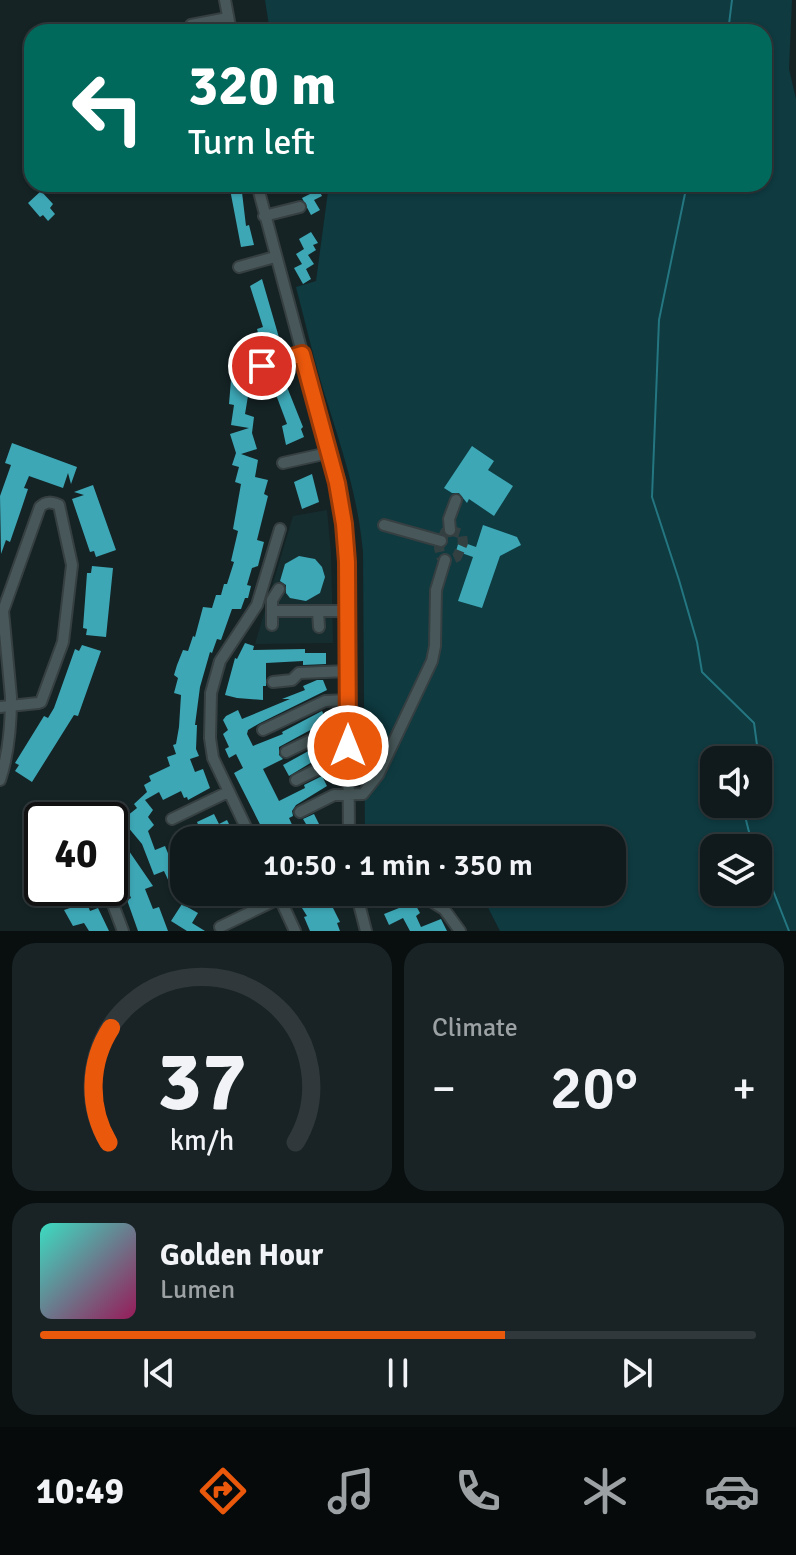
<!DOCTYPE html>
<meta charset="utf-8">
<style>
body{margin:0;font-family:Signika,sans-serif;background:#192325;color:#f1f3f6;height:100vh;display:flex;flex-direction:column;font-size:30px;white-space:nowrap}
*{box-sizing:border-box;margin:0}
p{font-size:26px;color:#9ca1a3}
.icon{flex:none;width:44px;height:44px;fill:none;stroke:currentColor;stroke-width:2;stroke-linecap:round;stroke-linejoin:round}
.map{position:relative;height:931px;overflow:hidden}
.drawer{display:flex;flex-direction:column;gap:12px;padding:12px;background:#090e0f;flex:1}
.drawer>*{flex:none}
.banner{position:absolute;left:24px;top:24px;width:748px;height:168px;border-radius:24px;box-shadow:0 2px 6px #0004,0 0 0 2px #30383b;background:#00695c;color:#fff;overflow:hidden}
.tools{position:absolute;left:700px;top:746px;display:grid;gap:16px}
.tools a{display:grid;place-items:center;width:72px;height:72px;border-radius:16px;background:#101a1c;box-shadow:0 2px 6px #0004,0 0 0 2px #30383b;font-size:40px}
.speed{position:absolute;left:24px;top:802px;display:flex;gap:16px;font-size:40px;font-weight:700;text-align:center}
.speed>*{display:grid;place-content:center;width:104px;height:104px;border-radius:50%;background:#101a1c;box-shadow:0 2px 6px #0004,0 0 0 2px #30383b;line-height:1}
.speed .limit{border:4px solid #111;border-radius:12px;background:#fff;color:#111}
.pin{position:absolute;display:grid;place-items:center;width:68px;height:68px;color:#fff;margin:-34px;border:4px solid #fff;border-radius:50%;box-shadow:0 2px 8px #0007}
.me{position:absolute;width:88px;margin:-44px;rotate:0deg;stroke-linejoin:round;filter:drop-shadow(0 0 6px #0008)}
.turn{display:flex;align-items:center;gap:28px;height:168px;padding:0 32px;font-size:36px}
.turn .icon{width:104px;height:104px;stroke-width:2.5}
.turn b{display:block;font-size:56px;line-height:68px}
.big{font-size:60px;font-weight:600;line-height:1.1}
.drawer .card{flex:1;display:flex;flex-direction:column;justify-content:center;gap:12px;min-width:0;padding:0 28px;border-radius:24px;background:#192325}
.drawer .dial{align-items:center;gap:0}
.dial svg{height:208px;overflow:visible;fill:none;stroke:#30383b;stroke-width:7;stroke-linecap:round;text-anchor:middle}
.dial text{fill:#f1f3f6;stroke:none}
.song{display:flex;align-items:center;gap:24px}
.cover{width:96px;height:96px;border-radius:12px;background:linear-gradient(135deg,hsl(170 70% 55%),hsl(330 70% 35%))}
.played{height:8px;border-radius:4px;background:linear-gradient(90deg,#ea580c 65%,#30383b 65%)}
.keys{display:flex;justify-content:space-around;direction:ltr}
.heat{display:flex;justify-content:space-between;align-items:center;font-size:44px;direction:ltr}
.drawer .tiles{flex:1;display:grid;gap:12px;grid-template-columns:1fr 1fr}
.card:last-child{grid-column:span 2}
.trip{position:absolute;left:170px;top:826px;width:456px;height:80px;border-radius:24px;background:#101a1c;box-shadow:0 2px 6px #0004,0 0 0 2px #30383b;font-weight:600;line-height:80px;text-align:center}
.menu{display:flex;height:128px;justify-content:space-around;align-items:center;background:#060a0b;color:#9ca1a3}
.menu .icon{width:56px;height:56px}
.menu .active{color:#ea580c}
.menu b{font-size:36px;color:#f1f3f6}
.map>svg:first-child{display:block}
.built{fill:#162d30}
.green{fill:#0e3a40;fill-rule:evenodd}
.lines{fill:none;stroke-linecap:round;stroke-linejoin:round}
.stream{stroke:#247681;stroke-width:2}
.building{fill:#3da7b6}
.minor-tunnel{stroke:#324042;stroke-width:10;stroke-dasharray:10 5;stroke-linecap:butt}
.minor-casing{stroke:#363f41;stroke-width:14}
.minor{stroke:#48585a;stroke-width:10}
.route-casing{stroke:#983908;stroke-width:20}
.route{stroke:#ea580c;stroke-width:14}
</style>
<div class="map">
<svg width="796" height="931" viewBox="0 0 796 931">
<rect width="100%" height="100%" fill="#152325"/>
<path class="built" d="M327 510 331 554 333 643 255 644 293 516Z"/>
<path class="green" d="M265 0H792L789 69 796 99V931H500L480 892H612V840H453L451 837 365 840 363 552C357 491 341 447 323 389 313 356 305 321 296 287L316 281 329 184H764V32H270ZM714 760H758V804H714ZM714 848H758V892H714Z"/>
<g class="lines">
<path class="stream" d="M728 32 732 0
M687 184 659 320 652 497 679 580 697 642 702 672 754 723 757 745 752 760
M742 804 749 832 756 848
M758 852 789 931"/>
</g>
<path class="building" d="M229 184H241L246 226 249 225 254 245 241 247Z
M305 184H316L322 196 314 200 320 210 311 215 302 198 310 194Z
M41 191 53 204 50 208 55 214 48 221 43 215 40 217 28 203Z
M311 232 318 243 313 245 316 250 308 255 314 264 306 269 311 279 303 284 294 268 302 264 296 254 304 249 299 239Z
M262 279 280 341 262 348 257 329 263 327 250 286Z
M283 377 303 427 301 429 304 437 286 445 282 426 287 424 272 384Z
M231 380 243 382 242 387 249 390 245 414 254 417 252 433 257 449 241 454 258 460 255 477 268 480 264 494 268 496 257 540 264 542 258 566 252 568 247 585 251 586 248 598H245L241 609H232L221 640 217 639 212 653 210 652 200 687 195 725H197L196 749 199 756 190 759 195 772 203 769 210 788 188 800 187 797 184 798 181 791 163 800 159 792 145 800 153 810 148 817 154 825 148 831 155 850 165 846 179 880 170 884 164 871 154 875 142 844 122 820 137 808 134 804 147 792 144 785 151 781 149 776 170 766 167 757 176 754 173 745 176 744 179 727 181 695 174 693 178 678 174 675 177 665 183 650 188 651 193 636 195 637 203 607 212 608 216 595H221L224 584H227L234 562 231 561 238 531 233 529 241 484 235 482 239 467 232 465 236 453 230 434 249 428 231 425 234 405 229 404Z
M12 443 77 467 71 484 68 473 63 488 29 476 24 488 28 489 21 510 10 542 6 540 1 554 0 496 11 465 5 463Z
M472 446 494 461 488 470 513 486 494 516 469 499 467 503 459 493H452L444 488Z
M312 474 319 502 302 509 294 482Z
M93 485 116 550 96 557 94 551 90 552 72 499 84 495 74 492Z
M483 525 517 537 521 545 500 556 482 608 458 601 473 557 456 551 459 541 476 547Z
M299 556 315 559 322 567 325 577 320 593 306 601 290 598 286 593V585L280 581 285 564Z
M92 566 113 568 106 637 86 635 87 629 83 628 87 573H91Z
M245 643 254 646 253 650 305 649V653H326V664L303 665V661L266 663V686H263V700L237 698 225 695 235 658 237 659Z
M82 645 101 651 78 716 74 715 32 782 15 771 19 765 15 763 44 716 48 718 54 708 75 649 79 651Z
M317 680H323L327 690 260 723 248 730 247 734 253 746 283 734 282 732 322 711 327 721 279 747V755L283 759 263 769 279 801 305 788 304 785 322 776 327 786 296 805 292 811 293 816 289 818 294 829 306 824 303 819 314 814 323 832 320 834 323 840H309L306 834 294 840H268L234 773 243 768 236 754 229 758 225 749 229 747 223 734 228 730 223 720 226 716 238 710 242 719 290 699H282L305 690 303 686Z
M323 743 327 753 289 776 283 765Z
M214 814 219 824 227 820 237 840H186L184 835 199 827 197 822Z
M116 844 118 858 129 851 153 886 145 889 153 909 159 907 168 931H138L127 900 131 898 126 886 130 884 117 866 110 868V845Z
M65 888H90L85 898 90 911 98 908 109 931H89L84 923 73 926 64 910 76 906 60 898Z
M196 892H249L251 898 241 903 236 893 224 898 226 902 217 907 213 899 202 904Z
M292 892H325L340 922 337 923 340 931H310L304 917 307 916Z
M414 902 420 913 416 916 421 927 441 919 447 931H410L403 918 389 925 384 914Z
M182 904 198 913 192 923 205 931H187L171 921Z"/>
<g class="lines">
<path class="minor-tunnel" d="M450 530 462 534 463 543 457 557 448 561 441 557 439 548 445 532Z"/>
<defs>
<path id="minor" d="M225 0 231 32
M191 25 228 18
M257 184 337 483 344 524 347 562 349 840
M264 216 300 207
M239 267 275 257
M262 366 302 354
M283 463 328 453
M384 525 441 541
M450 530 449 519 456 500
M272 611H347
M318 611 319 627
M272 625V600L279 589
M273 682 292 680 299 673 348 671
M0 707 38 703 41 702 63 642 72 565 59 505C51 502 46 501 40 507L3 611 11 697C11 726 9 753 0 780
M263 730 325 701 348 700
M286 752 334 729H348
M296 780 322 767 348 764
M300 812 334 795 363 794 378 775 432 661 435 646 436 590 445 560
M172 819 228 792
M252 840 213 758 210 738 211 693 220 661 257 605 280 529
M108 891 123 931
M356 892 366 931
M416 892 444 909 460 931
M278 894 295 931
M444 909 452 892
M220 927 280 898"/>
</defs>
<use href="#minor" class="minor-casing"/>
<use href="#minor" class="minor"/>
</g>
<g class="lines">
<defs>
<path id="route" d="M262 366 302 354 337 483 344 524 347 562 348 746"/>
</defs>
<use href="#route" class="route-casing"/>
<use href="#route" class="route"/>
</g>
</svg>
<div class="tools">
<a><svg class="icon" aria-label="sound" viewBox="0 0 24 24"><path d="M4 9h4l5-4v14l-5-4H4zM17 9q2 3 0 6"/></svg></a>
<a><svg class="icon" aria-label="layers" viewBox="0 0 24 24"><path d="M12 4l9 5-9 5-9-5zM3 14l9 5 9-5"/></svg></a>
</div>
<div class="speed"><div class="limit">40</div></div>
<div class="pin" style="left:262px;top:366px;background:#d93025"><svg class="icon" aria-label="arrive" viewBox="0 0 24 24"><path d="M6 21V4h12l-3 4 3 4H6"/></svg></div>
<svg class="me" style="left:348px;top:746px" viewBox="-20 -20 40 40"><circle r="17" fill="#ea580c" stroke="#fff" stroke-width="3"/><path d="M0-11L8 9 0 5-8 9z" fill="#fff"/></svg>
<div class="trip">10:50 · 1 min · 350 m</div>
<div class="banner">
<div class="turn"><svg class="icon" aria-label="left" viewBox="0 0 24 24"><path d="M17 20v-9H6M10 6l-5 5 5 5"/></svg><div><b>320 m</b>Turn left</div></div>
</div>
</div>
<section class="drawer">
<div class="tiles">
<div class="card dial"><svg viewBox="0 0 100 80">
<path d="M14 69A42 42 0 1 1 86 69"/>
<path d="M14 69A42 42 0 0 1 15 25" stroke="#ea580c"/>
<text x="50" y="56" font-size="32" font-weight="700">37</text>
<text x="50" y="72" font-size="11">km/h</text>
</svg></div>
<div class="card"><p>Climate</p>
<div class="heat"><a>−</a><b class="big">20°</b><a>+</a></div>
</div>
<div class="card">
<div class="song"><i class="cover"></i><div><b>Golden Hour</b><p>Lumen</p></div></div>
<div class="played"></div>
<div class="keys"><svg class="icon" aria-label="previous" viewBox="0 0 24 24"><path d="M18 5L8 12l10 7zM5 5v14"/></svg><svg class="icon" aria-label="pause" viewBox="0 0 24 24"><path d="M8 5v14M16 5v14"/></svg><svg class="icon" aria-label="next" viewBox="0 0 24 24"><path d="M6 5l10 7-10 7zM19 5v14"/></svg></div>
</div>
</div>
</section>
<nav class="menu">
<b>10:49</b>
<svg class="icon active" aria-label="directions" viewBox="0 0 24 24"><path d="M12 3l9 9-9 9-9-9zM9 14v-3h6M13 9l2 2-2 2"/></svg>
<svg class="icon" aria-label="music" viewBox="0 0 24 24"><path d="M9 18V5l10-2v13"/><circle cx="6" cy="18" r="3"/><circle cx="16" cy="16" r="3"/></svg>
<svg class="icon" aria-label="phone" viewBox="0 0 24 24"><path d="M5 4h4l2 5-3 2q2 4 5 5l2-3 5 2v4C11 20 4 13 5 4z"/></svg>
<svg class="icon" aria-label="climate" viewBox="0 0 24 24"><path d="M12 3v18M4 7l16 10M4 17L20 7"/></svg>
<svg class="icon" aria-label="car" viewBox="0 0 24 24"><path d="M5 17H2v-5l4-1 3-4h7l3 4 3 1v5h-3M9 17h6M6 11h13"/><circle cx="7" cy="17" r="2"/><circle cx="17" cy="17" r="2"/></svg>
</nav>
